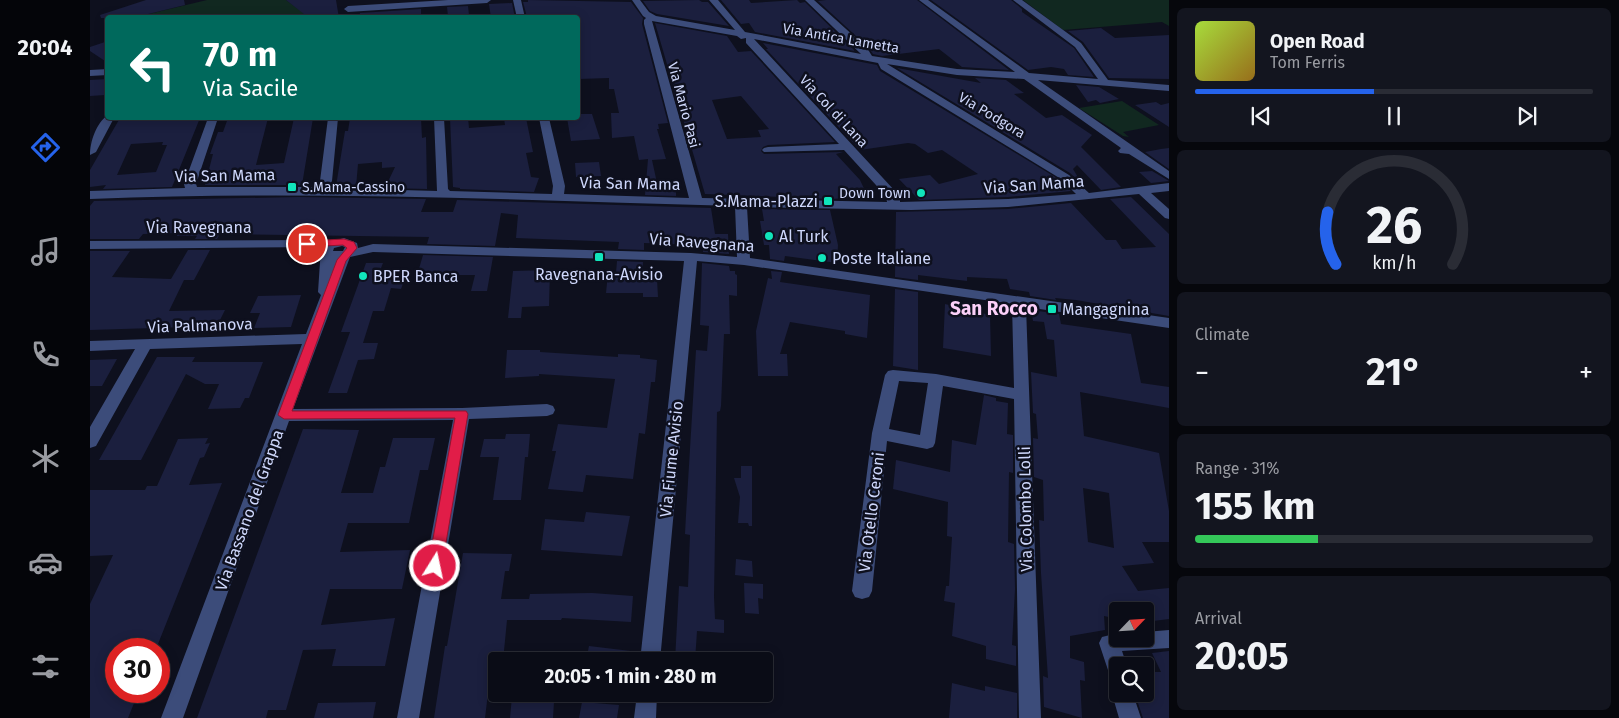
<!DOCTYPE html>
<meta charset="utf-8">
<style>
body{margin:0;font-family:"Fira Sans",sans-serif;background:#13151f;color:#f1f3f6;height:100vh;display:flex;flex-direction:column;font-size:19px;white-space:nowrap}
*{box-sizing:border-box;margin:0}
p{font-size:16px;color:#999ba1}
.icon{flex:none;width:28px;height:28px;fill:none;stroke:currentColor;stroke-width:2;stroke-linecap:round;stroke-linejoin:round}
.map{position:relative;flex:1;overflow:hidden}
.drawer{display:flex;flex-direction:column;gap:8px;padding:8px;background:#06070c;width:450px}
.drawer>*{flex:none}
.banner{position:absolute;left:15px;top:15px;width:475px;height:105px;border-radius:5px;box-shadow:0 2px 12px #0003,0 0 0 1px #2a2c35;background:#00695c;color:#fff;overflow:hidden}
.needle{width:32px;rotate:65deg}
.controls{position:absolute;left:1019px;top:602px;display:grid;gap:10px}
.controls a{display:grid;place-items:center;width:45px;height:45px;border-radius:5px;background:#0a0c16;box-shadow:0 2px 12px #0003,0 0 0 1px #2a2c35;font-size:25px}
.speed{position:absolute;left:15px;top:638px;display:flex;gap:10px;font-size:25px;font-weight:700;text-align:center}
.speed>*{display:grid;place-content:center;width:65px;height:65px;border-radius:50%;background:#0a0c16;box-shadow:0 2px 12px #0003,0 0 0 1px #2a2c35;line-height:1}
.speed .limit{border:8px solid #d22;background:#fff;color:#111}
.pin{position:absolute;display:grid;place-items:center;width:42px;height:42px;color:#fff;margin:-21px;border:2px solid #fff;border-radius:50%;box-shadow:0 1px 5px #0007}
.me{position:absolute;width:55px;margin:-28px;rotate:10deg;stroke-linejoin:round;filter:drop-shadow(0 0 4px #0008)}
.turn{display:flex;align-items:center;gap:18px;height:105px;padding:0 15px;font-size:22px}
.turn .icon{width:65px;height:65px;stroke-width:2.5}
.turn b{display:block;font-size:35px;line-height:42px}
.big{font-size:38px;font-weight:700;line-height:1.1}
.drawer .card{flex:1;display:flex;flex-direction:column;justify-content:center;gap:8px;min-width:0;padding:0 18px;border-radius:8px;background:#13151f}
.drawer .dial{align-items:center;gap:0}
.dial svg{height:130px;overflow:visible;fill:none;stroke:#2a2c35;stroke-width:7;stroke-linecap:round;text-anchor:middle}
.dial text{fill:#f1f3f6;stroke:none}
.song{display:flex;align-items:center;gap:15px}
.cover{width:60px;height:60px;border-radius:8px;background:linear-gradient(135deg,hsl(80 70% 55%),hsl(40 70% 35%))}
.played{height:5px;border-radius:2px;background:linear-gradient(90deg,#2563eb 45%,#2a2c35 45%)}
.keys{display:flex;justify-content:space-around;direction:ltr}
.heat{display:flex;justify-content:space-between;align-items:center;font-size:28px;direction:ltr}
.charge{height:8px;border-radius:4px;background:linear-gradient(90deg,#34c759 31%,#2a2c35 0)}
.trip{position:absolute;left:398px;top:652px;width:285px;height:50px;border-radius:5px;background:#0a0c16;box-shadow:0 2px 12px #0003,0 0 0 1px #2a2c35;font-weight:700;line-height:50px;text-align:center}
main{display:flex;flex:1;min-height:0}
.menu{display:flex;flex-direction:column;width:90px;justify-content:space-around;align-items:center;background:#040509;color:#999ba1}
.menu .icon{width:35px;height:35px}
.menu .current{color:#2563eb}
.menu b{font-size:22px;color:#f1f3f6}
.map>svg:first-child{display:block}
.green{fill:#112820}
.building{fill:#1b1f3e;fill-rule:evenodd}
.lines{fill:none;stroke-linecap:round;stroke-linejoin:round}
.minor{fill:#3c4c7a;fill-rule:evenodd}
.route{fill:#e11d48;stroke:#92132f}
.poi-dot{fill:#11e5bb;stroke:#0e101e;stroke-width:2}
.labels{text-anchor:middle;stroke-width:5;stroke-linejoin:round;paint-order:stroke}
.far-street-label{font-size:14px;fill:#ced7fb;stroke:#0e101e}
.far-poi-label{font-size:14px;fill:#ced7fb;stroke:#0e101e;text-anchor:start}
.street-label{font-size:16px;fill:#ced7fb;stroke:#0e101e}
.poi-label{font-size:16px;fill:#ced7fb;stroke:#0e101e;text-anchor:start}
.quarter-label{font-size:19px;font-weight:bold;fill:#fcd0f9;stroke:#0e101e}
</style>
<main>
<nav class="menu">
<b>20:04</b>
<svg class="icon current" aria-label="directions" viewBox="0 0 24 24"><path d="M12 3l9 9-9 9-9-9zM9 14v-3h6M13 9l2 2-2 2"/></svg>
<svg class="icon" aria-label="music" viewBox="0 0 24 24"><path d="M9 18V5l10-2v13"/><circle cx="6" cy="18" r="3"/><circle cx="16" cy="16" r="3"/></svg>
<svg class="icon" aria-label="phone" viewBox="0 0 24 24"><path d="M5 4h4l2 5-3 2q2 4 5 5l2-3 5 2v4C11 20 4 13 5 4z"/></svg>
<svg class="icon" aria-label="climate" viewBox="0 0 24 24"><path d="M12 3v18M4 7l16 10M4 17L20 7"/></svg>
<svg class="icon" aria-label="car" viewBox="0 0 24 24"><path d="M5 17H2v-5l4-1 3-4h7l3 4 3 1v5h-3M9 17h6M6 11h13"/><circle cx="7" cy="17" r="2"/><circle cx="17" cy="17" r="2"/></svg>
<svg class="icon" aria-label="filters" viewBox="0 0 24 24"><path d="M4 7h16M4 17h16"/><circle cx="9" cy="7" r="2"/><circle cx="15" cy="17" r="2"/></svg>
</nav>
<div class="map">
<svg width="1079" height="718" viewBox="0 0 1079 718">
<rect width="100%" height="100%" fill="#0e101e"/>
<path class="green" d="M117 0H196L215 14 203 18H42Z
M933 0H1079V26L1072 22 973 30Z
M1032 101 1069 125 1033 132 1039 137 1033 136 989 108Z"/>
<path class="building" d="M56 0H94L95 5 42 18H11L10 15Z
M196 0H246L249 18H219Z
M438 0 541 2 553 18 552 24 578 123 568 124 569 129H567L576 159 562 160 567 183 586 184V196L555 195 558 159 549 160 544 136 522 138 521 113H529L524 89H519V78L488 79V18H474L473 15 437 17 433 2H438Z
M609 0 612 2H618L639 26 567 14 560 11 553 1Z
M631 0H659L661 3 707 0 710 3 715 2 765 51 665 32 659 23 651 24Z
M736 0H827L919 70 872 67 849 49 792 56 783 54 778 47 728 1Z
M841 0H921L932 9V12L984 48 1004 77 978 75 974 69 961 67 938 70Z
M422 3 425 18H401L399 4Z
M378 6 379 15 358 16 357 7Z
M331 9V16L269 18 270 13Z
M565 23 637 36 648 52 661 51 745 142 678 145 673 147 671 151 674 154 753 152 746 154 770 180 778 197 741 199 615 194ZM651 96 679 129 668 130 671 137 637 139 622 100Z
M1011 28 1025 38 1079 35V79L1019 78 993 42 978 31Z
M18 41V63L0 51V47Z
M673 43 787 65 790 71 970 180 981 191 918 197 829 200 809 179 840 175 849 184 888 174 852 150 838 153 825 144 818 143 770 150 676 49H678Z
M807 68 891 83 885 78 916 80 934 93 924 94 956 118 972 115 1002 135 991 147 1031 187 1011 190 987 165 983 169 992 184 980 173Z
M18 79V91L15 95 0 96V80Z
M986 85 1009 87 1029 99 1010 103 1006 100 998 102Z
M1066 102 1071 105 1079 103V127L1045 105Z
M488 114H502L510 139 481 141 477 118H488Z
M30 118H88V119L110 118 82 187 13 189 16 185 0 187V170ZM73 142 72 145H77L66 172 27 175 41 144Z
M138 118H178L166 165 194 163 204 118H223L212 185H115L123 154H120L128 132H133Z
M260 118H331L332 138 336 137 337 189 295 188 305 167 292 168V162L268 164 266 187 246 186 255 131H258Z
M360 118H378L379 128 415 125 414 118H436L443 152 436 153 441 177 449 178 444 192 370 189V188L363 187Z
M1079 148V169L1055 152 1071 149Z
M509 162 511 176 486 177 485 163Z
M1062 171 1079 181 1061 183 1049 172Z
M209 197 336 199 331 212H363L367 200 621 208 625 234H638L639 254 613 252V247L606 245 554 243V250L528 249 529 242 426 238 428 215 411 213 405 246 337 244 339 237 198 235 130 234 127 239H105L107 236H87V233L53 234 49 239H0V206L4 201Z
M1041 197 1079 234V316L986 300 965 298 966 300 940 296 939 292 920 289 917 279 877 277V281L828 275V280L805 277 806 212 918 209 981 203 1016 240H1026L1032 249 1066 247 1020 199Z
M672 209 740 210 748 245 747 263 695 256 694 261 680 259 679 245H674L670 221H674Z
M98 250H120L104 280H94L79 311 135 310 125 330 94 331 96 327 0 330V251H40L22 277 81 279Z
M333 255 403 257 397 291H381L385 275H359L358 280 326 279Z
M527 261 553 262 552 279H567L568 297H553V293H516L518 273H526Z
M276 263H293L289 273H317L311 289 301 288 294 311H283L273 343H288L284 359 268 360 257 393H238L260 332H251Z
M612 263 639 266 640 271H645V274L647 275V296L639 295 640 334H634L631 406 630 411 627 412 624 597 625 619 634 620V633L607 631 605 661H585L589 586 598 587 600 535 595 534 596 515 606 350 617 351 619 326 610 325Z
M460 270 459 306 432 307 431 318H418L423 271Z
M681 271 692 272 690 282 780 295 777 338 755 334V331L700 322 690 354H697L698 376H668L666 331 678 278 682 279Z
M805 289 828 292V370L803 366Z
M211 295 201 327 164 328 170 313H160L168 296Z
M855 304 900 315 901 356 853 348Z
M941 310 969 314 971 324 1041 334 1051 383 1079 387V408L990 392 994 436 1069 453 1079 511V542H1052L1064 563 1032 566 1048 591 1079 588V619L1055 622V611H1028V619L1014 616 1015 630 980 636V658L994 662 995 681 990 680 992 718 954 707 953 676 958 678 951 573 949 520 954 521 953 480 944 477 943 438 948 439 946 414 943 413 941 372 967 377 964 340 957 339 954 322 943 321ZM993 488 1019 493 1024 548 998 542Z
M417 350H450V352L528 357V354L550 355V358L567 360 565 382H561L555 434 549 433 543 479 496 475 493 492 458 489 466 451H462L468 424 517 428 525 379 449 374V376L415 378Z
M67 357H105L102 362H173L159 398H155L150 408 118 409 129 384H115L96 374 51 460H9Z
M27 359 12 386H0V360Z
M894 395 906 398V401L918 403 917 434 923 435V473L919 472 918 542 924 544 925 589 922 645 926 646V666L896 659V646L862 636 865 603 854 601 856 586H859L862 537 857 536 858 502 803 489 806 460 860 472 862 440 886 445Z
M213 429 269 430 251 493H283L290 467H295L303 438H345L338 470H330L319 523H258L250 552 320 550 312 589H240L231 625 305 618 295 666H242L246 649 213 650 196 710H178L176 718H107Z
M416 434H440L438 457H435L431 500H403L409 457H390L394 439H415Z
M118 438 115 444 120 443 114 457 110 458 99 485 132 483 66 649H26V691H49L38 718H0V604L23 555 0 556V490H55L57 486H67L88 439Z
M651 466H662V526H659L658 523H648L650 497 644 478H651Z
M496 512 540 516 532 556 451 550 455 519 494 522Z
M373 553 422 554 419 571H415L411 599H439L440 594 502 593 543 596 541 622 472 618 471 620H417L413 661H406V685H399L395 718H344L355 646H357Z
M646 559 662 561 663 577 645 575Z
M654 583 673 584V599L668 598 669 614 655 613Z
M499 646 549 652 548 661H496Z
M1079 651V718H1053L1045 694H1055V672H1071L1062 653Z
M862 683 895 691V686L927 693V718H859Z
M422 696H448L447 702H464L463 718H420Z
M286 702 283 718H224L228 703Z
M492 702 529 705 527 718H489Z"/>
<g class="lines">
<path class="minor" d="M358 0H401L397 3 258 12 254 9 258 6Z
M423 0H431L435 18H427Z
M542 0H550L559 12 566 16 645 30 619 0H628L655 32 771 54 715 0H724L777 48 782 56 867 69 925 72 829 0H838L939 73 1008 79 985 47 923 0H932L991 43 1018 80 1079 85V91L948 80 1079 171V179L1039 154 1030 153 1028 151 1031 148 934 79 867 75 797 64 979 175 999 193 1079 183V191L1061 193 1079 209V219L1075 218 1049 194 918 207 821 210 657 207 660 258 1079 318V328L936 307 951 718H929L924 399 853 386 845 443 843 447 837 449 797 441 782 591 779 597 772 599 765 597 762 591 782 433 795 375 798 371 803 370 846 374 924 388 922 304 654 265 607 261 570 661H550L594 261 283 252 260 257 203 409 372 408 457 404 463 406 465 410 463 414 457 416 379 419 329 718H307L363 420 199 421 93 718H71L212 344 60 349 6 446 0 448V427L45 349 0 351V341L216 334 231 295 228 292 231 247 0 249V241L247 240 254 238 267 243 268 248 283 244 601 253 647 257 645 206C430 200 215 190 0 199V191L95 188 94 184 118 118H128L106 184 107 187H228L230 181 238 118H248L242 181 239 188 347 191 344 118H354L358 189 360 191 462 194 463 186 449 118H459L475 186 474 194 599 198 554 24V20L556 18 553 16ZM562 21 647 36 651 39 656 38V43L749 144 678 147 674 148 672 150 674 152 754 150 796 196 797 202 612 198ZM664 39 788 63 791 69 971 179 986 194 918 199 810 202V199L805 191ZM252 246 255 247 253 251H243L244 248ZM809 381 838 383 830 435 799 429Z
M18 69V75L0 76V70Z
M18 115V118H24L6 152 0 155C0 142 6 123 18 115Z
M1079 630V648L1032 651 1037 666H1028V681L1021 679 1009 643 1012 637 1028 633V639H1055V632Z
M1028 686V694H1043L1051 718H1029L1022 694Z
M547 694H567L566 718H544Z"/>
</g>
<path class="route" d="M254 239 264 242 267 248 256 261 202 411H376L378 414 352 566 350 570 345 572 340 570 338 566 365 418 194 419 188 415 247 260 257 248 253 245 217 247 212 244 217 241Z"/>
<g class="poi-dot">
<rect x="197" y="182" width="10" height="10" rx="2.5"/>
<circle cx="831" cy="193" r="5"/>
<rect x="733" y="196" width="10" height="10" rx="2.5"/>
<circle cx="679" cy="236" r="5"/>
<rect x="504" y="252" width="10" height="10" rx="2.5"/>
<circle cx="732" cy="258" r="5"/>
<circle cx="273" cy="276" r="5"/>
<rect x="957" y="304" width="10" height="10" rx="2.5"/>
</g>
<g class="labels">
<g class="far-street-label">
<text transform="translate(751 38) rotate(10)" y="5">Via Antica Lametta</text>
<text transform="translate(594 105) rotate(75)" y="5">Via Mario Pasi</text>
<text transform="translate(744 111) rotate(47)" y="5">Via Col di Lana</text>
<text transform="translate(902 115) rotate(31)" y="5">Via Podgora</text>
</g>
<g class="far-poi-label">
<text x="212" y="192">S.Mama-Cassino</text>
<text x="821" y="198" text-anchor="end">Down Town</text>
</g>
<g class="street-label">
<text transform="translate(135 175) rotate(-1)" y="6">Via San Mama</text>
<text transform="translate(540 183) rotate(1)" y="6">Via San Mama</text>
<text transform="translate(944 184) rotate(-4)" y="6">Via San Mama</text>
<text x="109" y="233">Via Ravegnana</text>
<text transform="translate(612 242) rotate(4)" y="6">Via Ravegnana</text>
<text transform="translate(110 325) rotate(-2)" y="6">Via Palmanova</text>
<text transform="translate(581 459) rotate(-84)" y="6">Via Fiume Avisio</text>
<text transform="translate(935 509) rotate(-91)" y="6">Via Colombo Lolli</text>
<text transform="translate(159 510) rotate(-70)" y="6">Via Bassano del Grappa</text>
<text transform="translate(781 512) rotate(-83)" y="6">Via Otello Ceroni</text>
</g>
<g class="poi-label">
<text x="728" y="207" text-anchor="end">S.Mama-Plazzi</text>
<text x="689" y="242">Al Turk</text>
<text x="742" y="264">Poste Italiane</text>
<text x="509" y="280" text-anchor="middle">Ravegnana-Avisio</text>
<text x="283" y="282">BPER Banca</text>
<text x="972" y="315">Mangagnina</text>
</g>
<g class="quarter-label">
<text x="904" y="315">San Rocco</text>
</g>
</g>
</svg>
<div class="controls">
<a><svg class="needle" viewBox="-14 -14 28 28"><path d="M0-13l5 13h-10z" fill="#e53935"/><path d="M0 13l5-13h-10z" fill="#999ba1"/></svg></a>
<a><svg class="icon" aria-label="search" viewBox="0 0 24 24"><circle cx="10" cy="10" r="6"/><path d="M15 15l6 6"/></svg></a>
</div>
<div class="speed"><div class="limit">30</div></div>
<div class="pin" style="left:217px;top:244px;background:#d93025"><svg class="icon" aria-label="arrive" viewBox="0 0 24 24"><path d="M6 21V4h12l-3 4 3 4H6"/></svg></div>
<svg class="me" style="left:345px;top:566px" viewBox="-20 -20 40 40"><circle r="17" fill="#e11d48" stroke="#fff" stroke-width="3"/><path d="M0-11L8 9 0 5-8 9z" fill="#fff"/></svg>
<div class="trip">20:05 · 1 min · 280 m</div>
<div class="banner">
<div class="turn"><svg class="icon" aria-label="left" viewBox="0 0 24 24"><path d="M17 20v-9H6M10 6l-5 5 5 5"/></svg><div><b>70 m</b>Via Sacile</div></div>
</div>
</div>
<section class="drawer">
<div class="card">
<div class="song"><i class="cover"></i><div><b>Open Road</b><p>Tom Ferris</p></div></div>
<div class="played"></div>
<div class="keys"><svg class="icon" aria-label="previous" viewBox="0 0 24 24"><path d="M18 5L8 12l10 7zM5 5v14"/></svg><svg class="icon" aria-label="pause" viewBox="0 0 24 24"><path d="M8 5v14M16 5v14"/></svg><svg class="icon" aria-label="next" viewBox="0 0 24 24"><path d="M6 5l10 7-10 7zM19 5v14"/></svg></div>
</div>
<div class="card dial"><svg viewBox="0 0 100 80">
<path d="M14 69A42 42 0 1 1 86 69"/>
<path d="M14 69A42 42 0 0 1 9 37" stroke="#2563eb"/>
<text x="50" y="56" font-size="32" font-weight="700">26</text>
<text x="50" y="72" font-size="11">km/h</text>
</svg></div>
<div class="card"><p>Climate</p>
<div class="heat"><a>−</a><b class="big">21°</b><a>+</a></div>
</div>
<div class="card"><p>Range · 31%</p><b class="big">155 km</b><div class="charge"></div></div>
<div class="card"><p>Arrival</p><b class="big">20:05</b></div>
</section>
</main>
